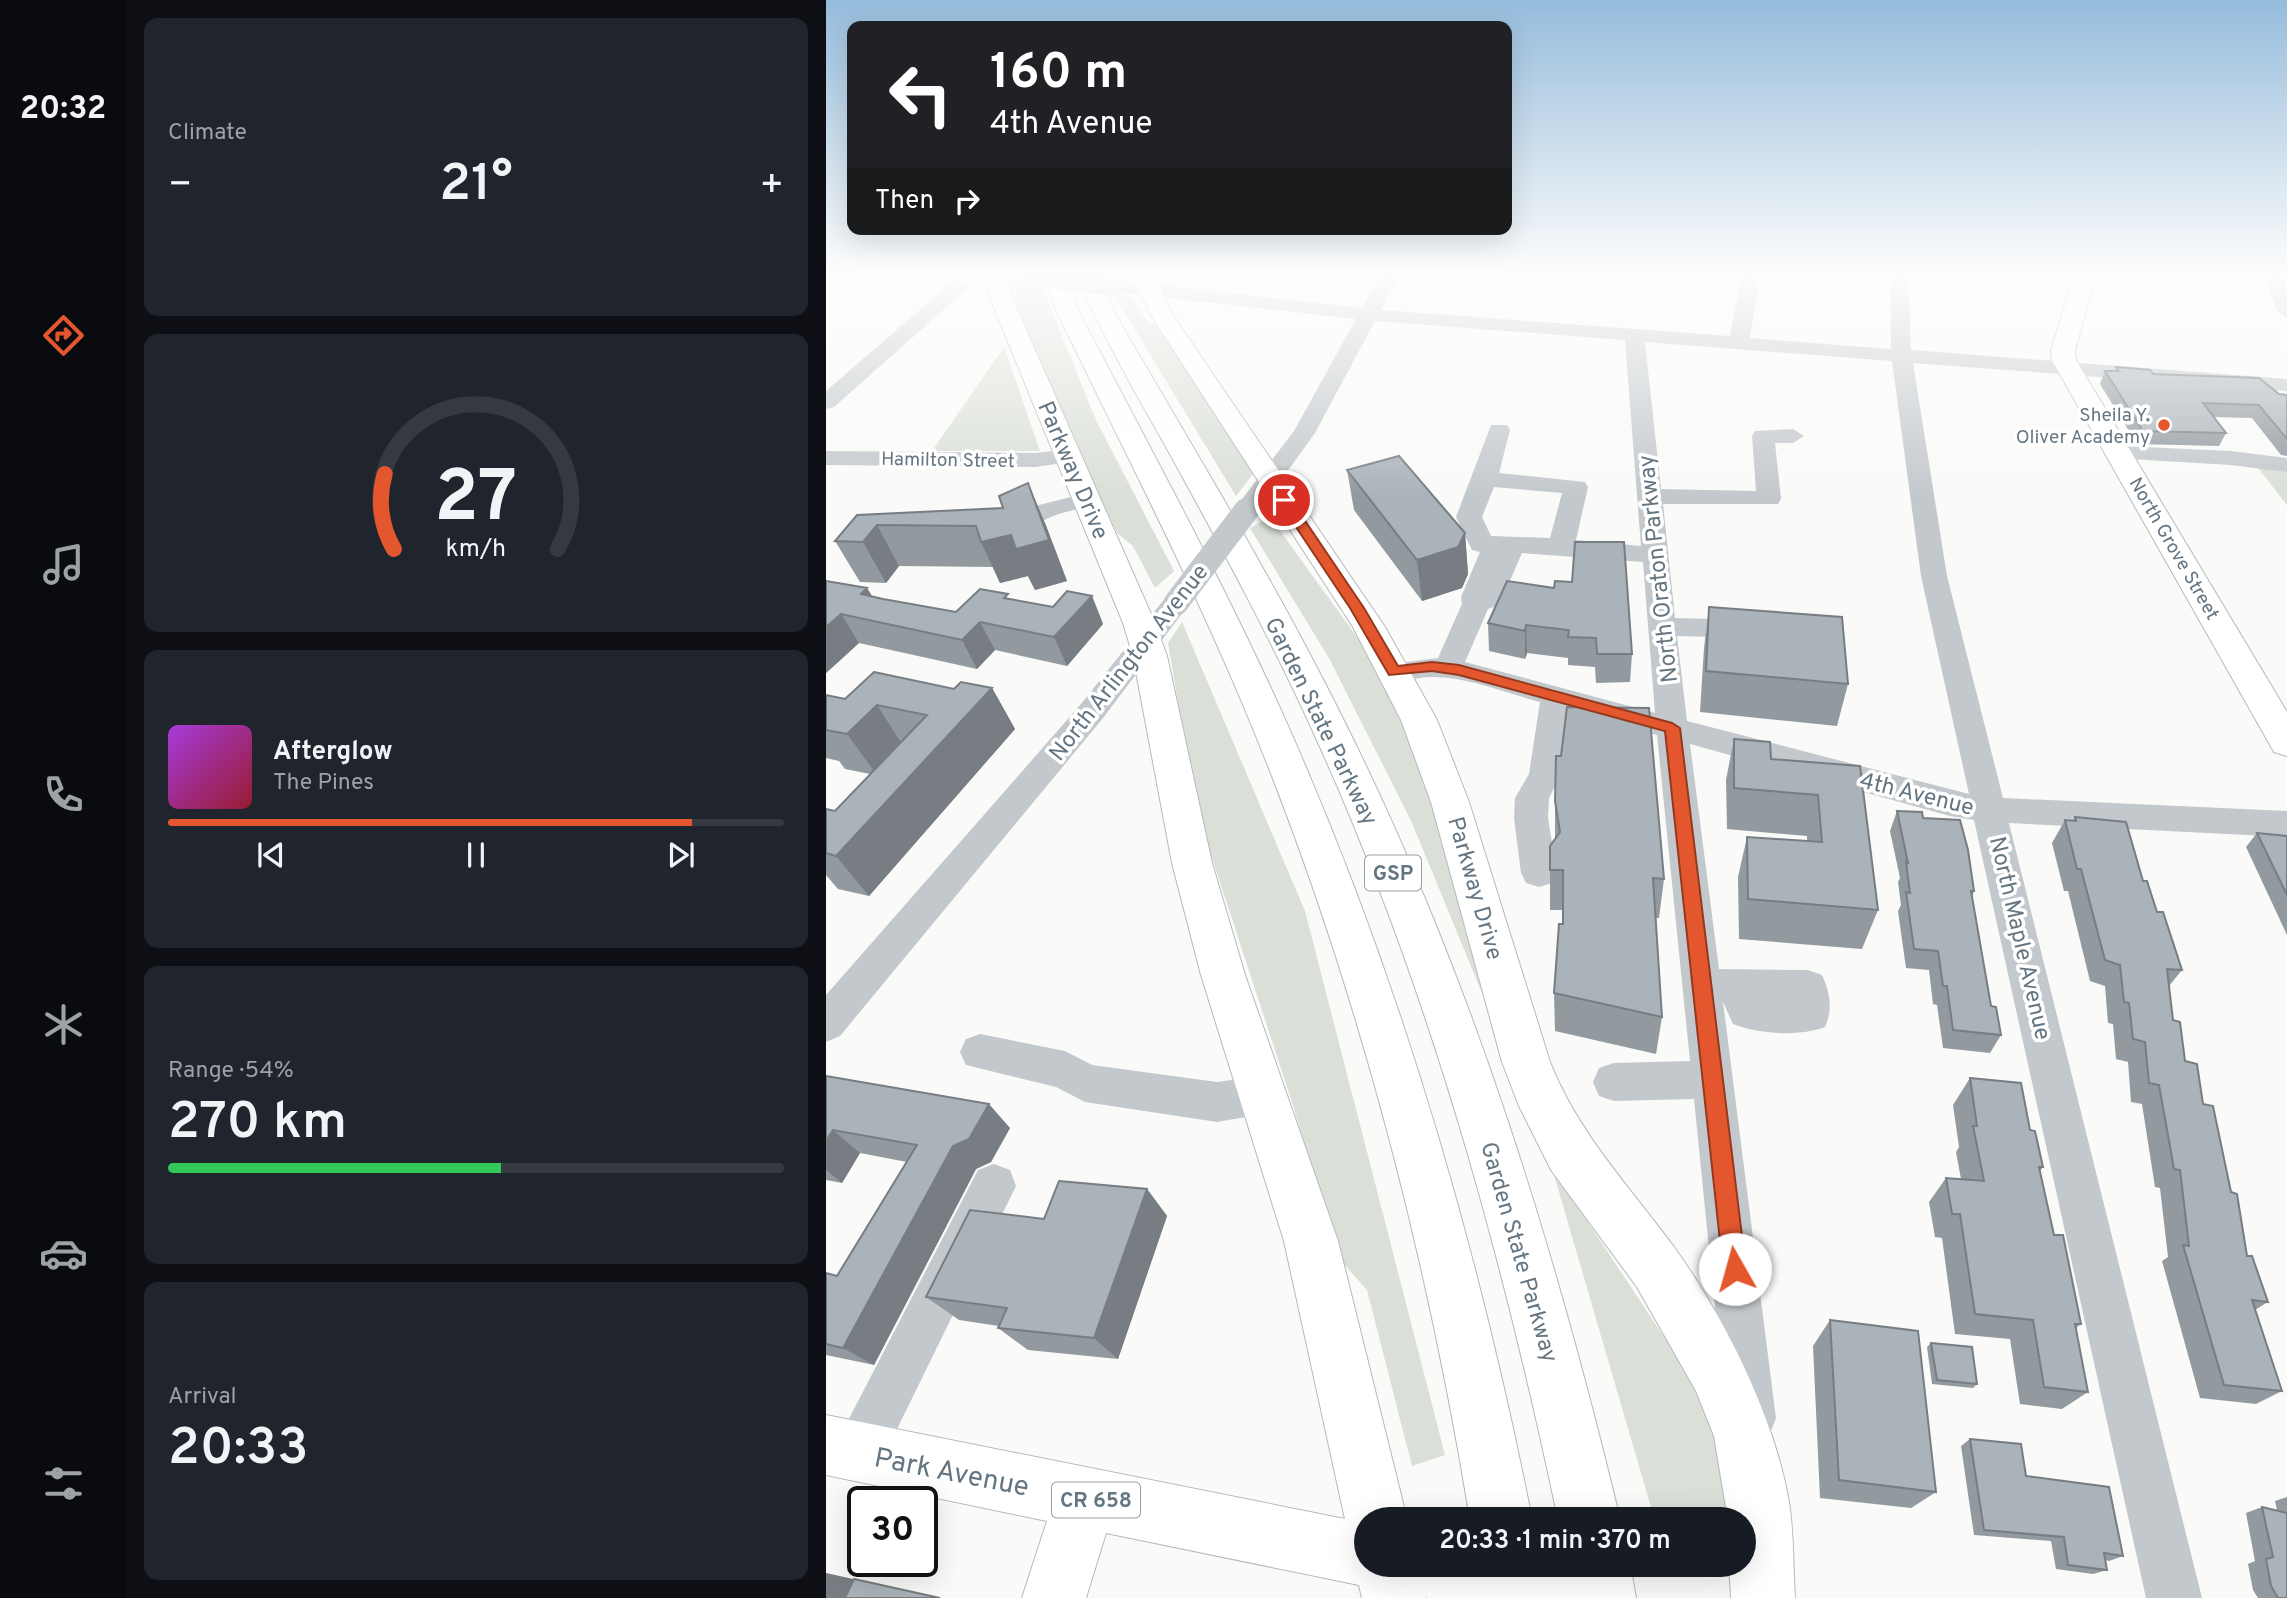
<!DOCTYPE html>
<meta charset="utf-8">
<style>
body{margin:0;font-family:Overpass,sans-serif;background:#20242c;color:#f1f3f6;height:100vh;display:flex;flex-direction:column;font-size:26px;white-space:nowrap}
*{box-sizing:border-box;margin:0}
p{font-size:23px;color:#9ea1a6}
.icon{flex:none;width:38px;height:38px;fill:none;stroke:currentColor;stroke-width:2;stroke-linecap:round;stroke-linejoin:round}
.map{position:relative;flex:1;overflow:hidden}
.details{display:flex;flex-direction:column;gap:18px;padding:18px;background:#0d0f14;width:700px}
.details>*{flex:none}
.hud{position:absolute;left:21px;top:21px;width:665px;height:214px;border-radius:14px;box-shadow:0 7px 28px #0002;background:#202124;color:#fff;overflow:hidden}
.speed{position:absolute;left:21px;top:1486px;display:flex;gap:14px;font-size:35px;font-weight:700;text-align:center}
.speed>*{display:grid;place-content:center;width:91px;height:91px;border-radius:50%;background:#171b24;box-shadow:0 7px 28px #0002;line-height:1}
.speed .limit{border:4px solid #111;border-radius:10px;background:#fff;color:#111}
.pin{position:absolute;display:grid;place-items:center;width:60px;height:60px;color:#fff;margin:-30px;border:4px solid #fff;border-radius:50%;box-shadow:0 2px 7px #0007}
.me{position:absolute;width:77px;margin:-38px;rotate:353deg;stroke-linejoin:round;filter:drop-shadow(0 0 5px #0008)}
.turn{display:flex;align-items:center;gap:24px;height:147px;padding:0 28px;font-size:32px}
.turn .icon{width:91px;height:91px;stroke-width:2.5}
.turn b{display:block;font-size:49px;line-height:60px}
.then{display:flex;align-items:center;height:66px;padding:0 28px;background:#0003;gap:14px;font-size:26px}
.big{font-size:52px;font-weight:600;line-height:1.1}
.details .tile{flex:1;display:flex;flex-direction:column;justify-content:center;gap:10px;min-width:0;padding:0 24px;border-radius:14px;background:#20242c}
.details .dial{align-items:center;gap:0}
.dial svg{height:182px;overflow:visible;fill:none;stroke:#363941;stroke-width:7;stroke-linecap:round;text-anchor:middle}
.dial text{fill:#f1f3f6;stroke:none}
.song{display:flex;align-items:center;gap:21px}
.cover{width:84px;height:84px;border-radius:10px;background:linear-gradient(135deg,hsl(280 70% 55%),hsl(350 70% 35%))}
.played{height:7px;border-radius:4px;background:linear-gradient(90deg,#e4572e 85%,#363941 85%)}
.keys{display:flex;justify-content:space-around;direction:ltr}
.heat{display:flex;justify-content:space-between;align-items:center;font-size:38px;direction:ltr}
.charge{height:10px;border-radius:5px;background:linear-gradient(90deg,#34c759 54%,#363941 0)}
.trip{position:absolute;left:528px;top:1507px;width:402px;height:70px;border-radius:35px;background:#171b24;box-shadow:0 7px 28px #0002;font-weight:600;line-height:70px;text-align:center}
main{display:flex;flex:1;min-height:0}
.dock{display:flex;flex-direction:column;width:126px;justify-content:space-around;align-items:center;background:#090b0e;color:#9ea1a6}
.dock .icon{width:49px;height:49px}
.dock .active{color:#e4572e}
.dock b{font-size:32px;color:#f1f3f6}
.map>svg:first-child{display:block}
.green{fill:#dadfd7}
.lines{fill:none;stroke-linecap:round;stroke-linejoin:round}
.major-casing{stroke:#b5babe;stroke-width:2}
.highway-casing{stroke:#b4b9bd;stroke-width:2}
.minor{fill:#c3c8cc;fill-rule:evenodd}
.major{fill:#fff;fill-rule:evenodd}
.highway{fill:#fff;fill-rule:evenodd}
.major-bridge-casing{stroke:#b5babe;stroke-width:60;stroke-linecap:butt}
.minor-bridge-far1{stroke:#c3c8cc;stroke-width:20}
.minor-bridge{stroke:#c3c8cc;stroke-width:25}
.major-bridge{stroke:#fff;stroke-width:58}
.wall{fill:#929a9f}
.shaded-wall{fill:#777d82}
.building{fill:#aab3b9;stroke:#777d82;stroke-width:2}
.route{fill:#e4572e;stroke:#94391e;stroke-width:2}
.poi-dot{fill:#e4572e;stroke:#fff;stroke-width:2.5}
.labels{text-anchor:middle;stroke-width:7;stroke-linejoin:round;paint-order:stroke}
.far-poi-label{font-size:19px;fill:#657683;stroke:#fff;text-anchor:end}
.far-street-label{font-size:19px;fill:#657683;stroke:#fff}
.shield{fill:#fff;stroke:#939fa8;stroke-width:2}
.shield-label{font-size:21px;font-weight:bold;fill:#657683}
.street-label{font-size:23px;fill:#657683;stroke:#fff}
.near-street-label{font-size:28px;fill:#657683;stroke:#fff}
</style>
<main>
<nav class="dock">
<b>20:32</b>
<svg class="icon active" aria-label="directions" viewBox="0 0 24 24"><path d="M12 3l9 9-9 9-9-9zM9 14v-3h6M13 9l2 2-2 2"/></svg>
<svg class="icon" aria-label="music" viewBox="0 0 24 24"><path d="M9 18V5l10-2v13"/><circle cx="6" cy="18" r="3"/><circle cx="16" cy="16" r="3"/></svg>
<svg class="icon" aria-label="phone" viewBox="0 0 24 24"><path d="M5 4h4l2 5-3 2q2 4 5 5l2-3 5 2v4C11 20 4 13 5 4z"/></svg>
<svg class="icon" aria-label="climate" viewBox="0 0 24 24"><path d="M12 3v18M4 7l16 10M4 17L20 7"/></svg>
<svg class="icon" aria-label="car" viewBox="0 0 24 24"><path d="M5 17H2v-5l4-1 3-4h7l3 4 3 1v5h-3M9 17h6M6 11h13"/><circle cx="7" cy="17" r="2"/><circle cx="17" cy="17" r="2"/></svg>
<svg class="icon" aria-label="filters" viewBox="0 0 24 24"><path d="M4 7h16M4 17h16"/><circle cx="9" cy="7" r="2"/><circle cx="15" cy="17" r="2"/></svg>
</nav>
<section class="details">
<div class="tile"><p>Climate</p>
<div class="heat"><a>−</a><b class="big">21°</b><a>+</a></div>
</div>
<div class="tile dial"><svg viewBox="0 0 100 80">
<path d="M14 69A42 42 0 1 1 86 69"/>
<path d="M14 69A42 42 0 0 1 10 36" stroke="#e4572e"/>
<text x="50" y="56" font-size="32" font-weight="700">27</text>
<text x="50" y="72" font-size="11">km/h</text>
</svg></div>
<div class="tile">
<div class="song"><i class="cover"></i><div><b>Afterglow</b><p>The Pines</p></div></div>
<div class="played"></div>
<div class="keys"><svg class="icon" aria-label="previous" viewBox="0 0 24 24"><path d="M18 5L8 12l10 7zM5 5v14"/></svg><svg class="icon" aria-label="pause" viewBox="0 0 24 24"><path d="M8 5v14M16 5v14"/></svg><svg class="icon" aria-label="next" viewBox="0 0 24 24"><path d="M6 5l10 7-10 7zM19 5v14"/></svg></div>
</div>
<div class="tile"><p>Range · 54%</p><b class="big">270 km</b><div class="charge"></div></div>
<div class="tile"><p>Arrival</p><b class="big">20:33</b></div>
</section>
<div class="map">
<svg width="1461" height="1598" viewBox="0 0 1461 1598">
<rect width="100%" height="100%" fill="#fafaf8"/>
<path class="green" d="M185 283 215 285 270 420 348 571 329 588 307 546 291 533 227 396 182 286Z
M288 295 305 296 321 321 333 326 430 470 410 496Z
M178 347 214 451H106Z
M1425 459 1461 460V505Z
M444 517 541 651 599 773 656 993 586 823 504 660 424 528Z
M356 622 479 911 619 1455 586 1466 541 1290 510 1255 468 1108 371 812 342 643Z
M726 1168 903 1435 901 1519 827 1514Z"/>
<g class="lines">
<defs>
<path id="major" d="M159 273H180L184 293 329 623 341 656 386 863 419 975 512 1241 581 1519H541V1564H593L600 1598H536L533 1585 280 1533 260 1598H196L221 1521 0 1475V1415L519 1519 458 1241 375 975 346 863 307 656 297 623 162 293Z
M306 273H327L348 317 559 627 611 720 643 802 724 1062C752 1133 803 1186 848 1247 899 1318 948 1416 963 1502 968 1533 967 1567 969 1598H905L903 1564H919V1519H902L888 1436 870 1391 811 1287 725 1170 693 1106 676 1062 605 802 575 720 527 627 326 317Z
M1249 273H1270L1249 351 1250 360 1461 712V756L1448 752 1226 360 1225 351Z"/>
<path id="highway" d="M216 273H237L252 310C330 460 413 609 479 765 582 1006 655 1262 706 1519H644C602 1263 537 1008 442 766 381 610 303 461 230 310Z
M250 273H271L288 312C371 455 458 596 530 745 650 991 730 1253 794 1519H732C676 1254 605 994 494 747 448 644 394 545 340 447 308 390 275 333 250 273Z
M740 1564H804L810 1598H746Z"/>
</defs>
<use href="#major" class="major-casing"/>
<use href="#highway" class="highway-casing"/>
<path class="minor" d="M174 273H208L209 275 200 280 177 277Z
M556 273H574L555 310 904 336 916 273H934L924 338 1065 349 1064 273H1082L1085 350 1461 379V391L1087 363 1121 576 1177 798 1461 811V837L1183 823 1376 1598H1320L1148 820 1124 816 864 744 893 969 982 970 996 975C1004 992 1007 1010 999 1027 973 1037 933 1034 907 1024L897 1002 950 1418 943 1436 925 1443 907 1436 900 1418 868 1099 788 1101 773 1096 767 1082 773 1068 788 1063 864 1061 831 735 743 711 735 774 723 798 722 818 731 873 726 883 713 887 700 883 695 873 688 818 689 798 703 774 714 702C680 693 642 677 607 677 589 677 574 684 558 679L553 672 558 665 612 658 636 604 635 597 654 552 646 550 630 517 665 425H681L684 430 673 473 759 482 762 487 750 540 815 546 799 340 549 321 489 433 429 516H411L407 511 468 431 530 319 290 292 281 286 290 280 536 308ZM819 342 1066 361 1095 576 1143 794 861 721 851 636 925 638 935 635 939 629 935 623 925 620 849 618 837 504H952L955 499 949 443H967L978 436 967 429 929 431 926 436 930 491 835 489ZM668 487 736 493 724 538 665 536 656 517ZM696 553 817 562 829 713 639 662 662 609 672 605 676 599Z
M1437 273H1455L1461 287V317L1451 311Z
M134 279 143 285 141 289 8 407 0 409V391L127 281Z
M1295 446 1405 451 1461 458V472L1405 465 1287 458 1283 453 1287 448Z
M243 449 251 451 255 456 251 461 209 467 0 465V451L209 453Z
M261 493 270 495 273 500 270 505C255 509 239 511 225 517 206 525 188 543 167 537L163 532 167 527 209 506Z
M350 594 360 597 364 603 277 718 14 1036 0 1042V995L255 704 340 597Z
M154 1034 239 1051 266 1065 391 1082 437 1076 452 1081 458 1095 452 1109 437 1114 391 1122 259 1102 230 1087 140 1065 134 1052 140 1039Z
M168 1164 184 1170 190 1186 51 1470 33 1478 15 1470 7 1452 15 1434 152 1170Z"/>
<use href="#major" class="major"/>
<use href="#highway" class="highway"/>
<defs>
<path id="major-bridge" d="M610 1570 744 1598"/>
</defs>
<use href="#major-bridge" class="major-bridge-casing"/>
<path class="minor-bridge-far1" d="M200 275 290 286"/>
<path class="minor-bridge" d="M350 603 420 511"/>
<use href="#major-bridge" class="major-bridge"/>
</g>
<path class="wall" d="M1290 367 1461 395V456L1455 455 1426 418 1388 417 1400 433 1393 446 1311 444 1274 384 1279 371H1289Z
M521 470 639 533 642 574 636 588 596 601 528 510Z
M31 515 219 523 241 581 209 590 202 576 174 583 167 567 73 566 60 583 34 582 9 541Z
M0 581 41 588 46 596 57 599 130 612 184 599 227 607 266 596 277 624 241 666 169 650 151 669 33 643 0 673Z
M681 581 806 654 804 682 770 683 769 667 742 665V658L701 653 699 659 663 651 662 623Z
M883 607 1022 684 1011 726 874 712 878 648Z
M166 688 189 729 43 896 12 889 0 875V809L9 811 44 774 19 769 13 761 0 758V695L19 699 128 689Z
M908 739 945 759 1034 766 1052 910 1036 949 913 939 912 877 921 837 981 841V836L901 829 900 780Z
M729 801 838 879 833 918H830L836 1017 830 1054 729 1031 728 993 736 924V910H724V870L729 840Z
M1071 811 1097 818 1148 891 1146 897 1165 1006 1175 1035 1164 1053 1117 1048 1111 1005 1107 1004 1103 970 1080 968 1072 911 1075 905 1072 882 1074 878 1064 831Z
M1249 817 1317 881 1356 970 1343 986 1347 1020 1359 1061 1377 1104 1405 1192 1421 1256 1442 1302 1429 1310 1456 1391 1430 1404 1374 1398 1336 1261 1342 1257 1334 1188 1329 1187 1316 1104 1305 1102 1302 1062 1290 1059 1287 1024 1282 1023 1279 986 1264 981 1242 891H1238L1226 843 1239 820 1247 821Z
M1431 833 1461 836V935L1420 847Z
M0 1076 184 1128 165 1162 150 1169 48 1365 0 1355V1273L11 1276 81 1162 34 1153 16 1183 0 1180Z
M1144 1078 1204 1130 1217 1167 1214 1171 1228 1235 1255 1324 1250 1328 1262 1392 1236 1409 1194 1404 1184 1339 1129 1334 1116 1238 1109 1237 1103 1202 1120 1178 1135 1179 1130 1152 1133 1147 1127 1105Z
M321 1189 341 1216 292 1359 202 1350 172 1328 173 1326 133 1320 100 1297 218 1219Z
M1004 1320 1110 1492 1085 1508 994 1498 987 1346Z
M1105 1343 1151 1384 1147 1388 1106 1384 1101 1347Z
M1144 1439 1200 1476 1297 1556 1283 1561 1279 1560 1281 1570 1267 1574 1230 1569 1225 1541 1148 1535 1135 1446Z
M1461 1497V1598H1432L1427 1590 1422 1564 1429 1561 1420 1513 1436 1507 1451 1510 1449 1501Z"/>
<path class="shaded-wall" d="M202 483 219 523 241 581 209 590 202 576 174 583 155 542 185 535Z
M51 525 73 566 60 583 37 542Z
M639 533 642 574 636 588 596 601 591 560Z
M41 588 58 617 35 594Z
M266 596 277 624 241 666 228 637Z
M15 614 33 643 0 673V627Z
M154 622 169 650 151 669 136 640Z
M700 625 701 653 699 659V631Z
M166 688 189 729 43 896 10 856Z
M51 705 78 747 51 775 21 734Z
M163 1104 184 1128 165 1162 150 1169 48 1365 17 1348 127 1146Z
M7 1130 34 1153 16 1183 0 1170V1141Z
M321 1189 341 1216 292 1359 268 1338Z
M0 1573 36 1581 27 1598H0Z"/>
<path class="building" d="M1290 367 1324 370 1327 374 1433 378 1453 394 1461 395V439L1433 405 1377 403 1400 433 1317 431 1279 371H1293Z
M573 456 639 533 632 547 591 560 521 470Z
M202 483 223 540 190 549 185 535 155 542 150 526 51 525 37 542 9 541 31 515 177 508 173 496Z
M749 542H798L806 654H771L770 638 742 637 743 630 700 625 699 631 662 623 681 581 728 588 729 581 746 582Z
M0 581 41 588 35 594 57 599 130 612 154 589 182 594 178 598 227 607 241 591 266 596 228 637 154 622 136 640 15 614 0 627Z
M883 607 1016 617 1022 684 880 671Z
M48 672 128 689 135 682 166 688 10 856 0 853V809L9 811 101 715 51 705 21 734 0 730V695L19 699Z
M741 707 823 708 838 879 827 878 836 1017 728 993 733 924H737V870H724V846L734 832 729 801 730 756H735Z
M908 739 944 742 945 759 1034 766 1052 910 922 899 921 837 996 842 992 795 908 788Z
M1071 811 1096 812 1097 818 1134 820 1142 850 1148 891H1145L1165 1006 1170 1007 1175 1035 1127 1030 1121 986H1117L1112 951 1088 949 1080 892 1084 893 1080 862 1082 863Z
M1249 817 1300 822 1317 881H1321L1331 912H1337L1356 970 1341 969 1347 1020 1354 1022 1359 1061 1371 1064 1377 1104 1387 1106 1405 1192 1411 1194 1421 1256H1426L1442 1302 1426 1300 1456 1391 1398 1385 1357 1245 1363 1246 1354 1170 1348 1169 1333 1085 1323 1083 1319 1042 1307 1039 1303 1003 1298 1002 1294 965 1279 960 1255 869H1251L1239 820 1250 821Z
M1431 833 1461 836V895Z
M0 1076 163 1104 143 1139 127 1146 17 1348 0 1344V1273L11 1276 91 1145 7 1130 0 1141Z
M1144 1078 1195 1083 1204 1130 1209 1131 1217 1167H1213L1228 1235H1237L1255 1324H1249L1262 1392 1218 1387 1207 1320 1149 1314 1134 1214H1126L1120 1178 1158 1181 1147 1126H1151Z
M233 1181 321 1189 268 1338 172 1328 181 1308 100 1297 144 1210 218 1219Z
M1004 1320 1092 1331 1110 1492 1013 1480Z
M1105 1343 1146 1347 1151 1384 1111 1380Z
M1144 1439 1195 1444 1200 1476 1283 1487 1297 1556 1278 1553 1281 1570 1242 1565 1238 1537 1158 1530Z
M1436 1507 1461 1513V1598H1452L1445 1586 1440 1559 1447 1557Z
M28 1579 114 1598H19Z"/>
<linearGradient id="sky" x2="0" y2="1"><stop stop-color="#96bcdc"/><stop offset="0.55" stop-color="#fdfdfc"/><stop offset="1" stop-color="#fdfdfc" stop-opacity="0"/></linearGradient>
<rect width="1461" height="497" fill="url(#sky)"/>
<path class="route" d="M454 497H463L538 608 572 666 606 662 633 665 846 723 854 728 920 1269 917 1277 909 1280 901 1277 897 1269 839 731 633 675 606 671 563 675 524 608 452 500Z"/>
<circle class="poi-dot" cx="1338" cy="425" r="7"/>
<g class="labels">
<g class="far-poi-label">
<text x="1324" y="421">Sheila Y.<tspan x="1324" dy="22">Oliver Academy</tspan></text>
</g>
<g class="far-street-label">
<text transform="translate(122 459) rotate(1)" y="7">Hamilton Street</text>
<text transform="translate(1349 548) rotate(60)" y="7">North Grove Street</text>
</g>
<g class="shield">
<rect x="539" y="855.5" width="56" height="35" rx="5"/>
<rect x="226" y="1482.5" width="88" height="35" rx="5"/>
</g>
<g class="shield-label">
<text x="567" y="880">GSP</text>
<text x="270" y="1507">CR 658</text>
</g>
<g class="street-label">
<text transform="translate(248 470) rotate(67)" y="8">Parkway Drive</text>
<text transform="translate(831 569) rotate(-96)" y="8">North Oraton Parkway</text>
<text transform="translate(302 662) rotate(-52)" y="8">North Arlington Avenue</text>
<text transform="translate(496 721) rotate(64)" y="8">Garden State Parkway</text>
<text transform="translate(1091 793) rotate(14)" y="8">4th Avenue</text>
<text transform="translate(650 888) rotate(74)" y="8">Parkway Drive</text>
<text transform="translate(1195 938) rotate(77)" y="8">North Maple Avenue</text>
<text transform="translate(694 1252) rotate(74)" y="8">Garden State Parkway</text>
</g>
<g class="near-street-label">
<text transform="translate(126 1471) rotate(11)" y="10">Park Avenue</text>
</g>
</g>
</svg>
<div class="speed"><div class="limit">30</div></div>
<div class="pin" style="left:458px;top:500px;background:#d93025"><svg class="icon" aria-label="arrive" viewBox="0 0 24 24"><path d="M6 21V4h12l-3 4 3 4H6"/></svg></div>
<svg class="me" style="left:909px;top:1269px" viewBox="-20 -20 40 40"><circle r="19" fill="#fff"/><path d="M0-13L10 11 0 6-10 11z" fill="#e4572e"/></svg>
<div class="trip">20:33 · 1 min · 370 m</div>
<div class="hud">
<div class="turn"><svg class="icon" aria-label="left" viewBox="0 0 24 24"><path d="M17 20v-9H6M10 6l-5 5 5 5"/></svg><div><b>160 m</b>4th Avenue</div></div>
<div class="then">Then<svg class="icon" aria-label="right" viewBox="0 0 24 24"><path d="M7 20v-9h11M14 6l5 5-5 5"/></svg></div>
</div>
</div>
</main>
